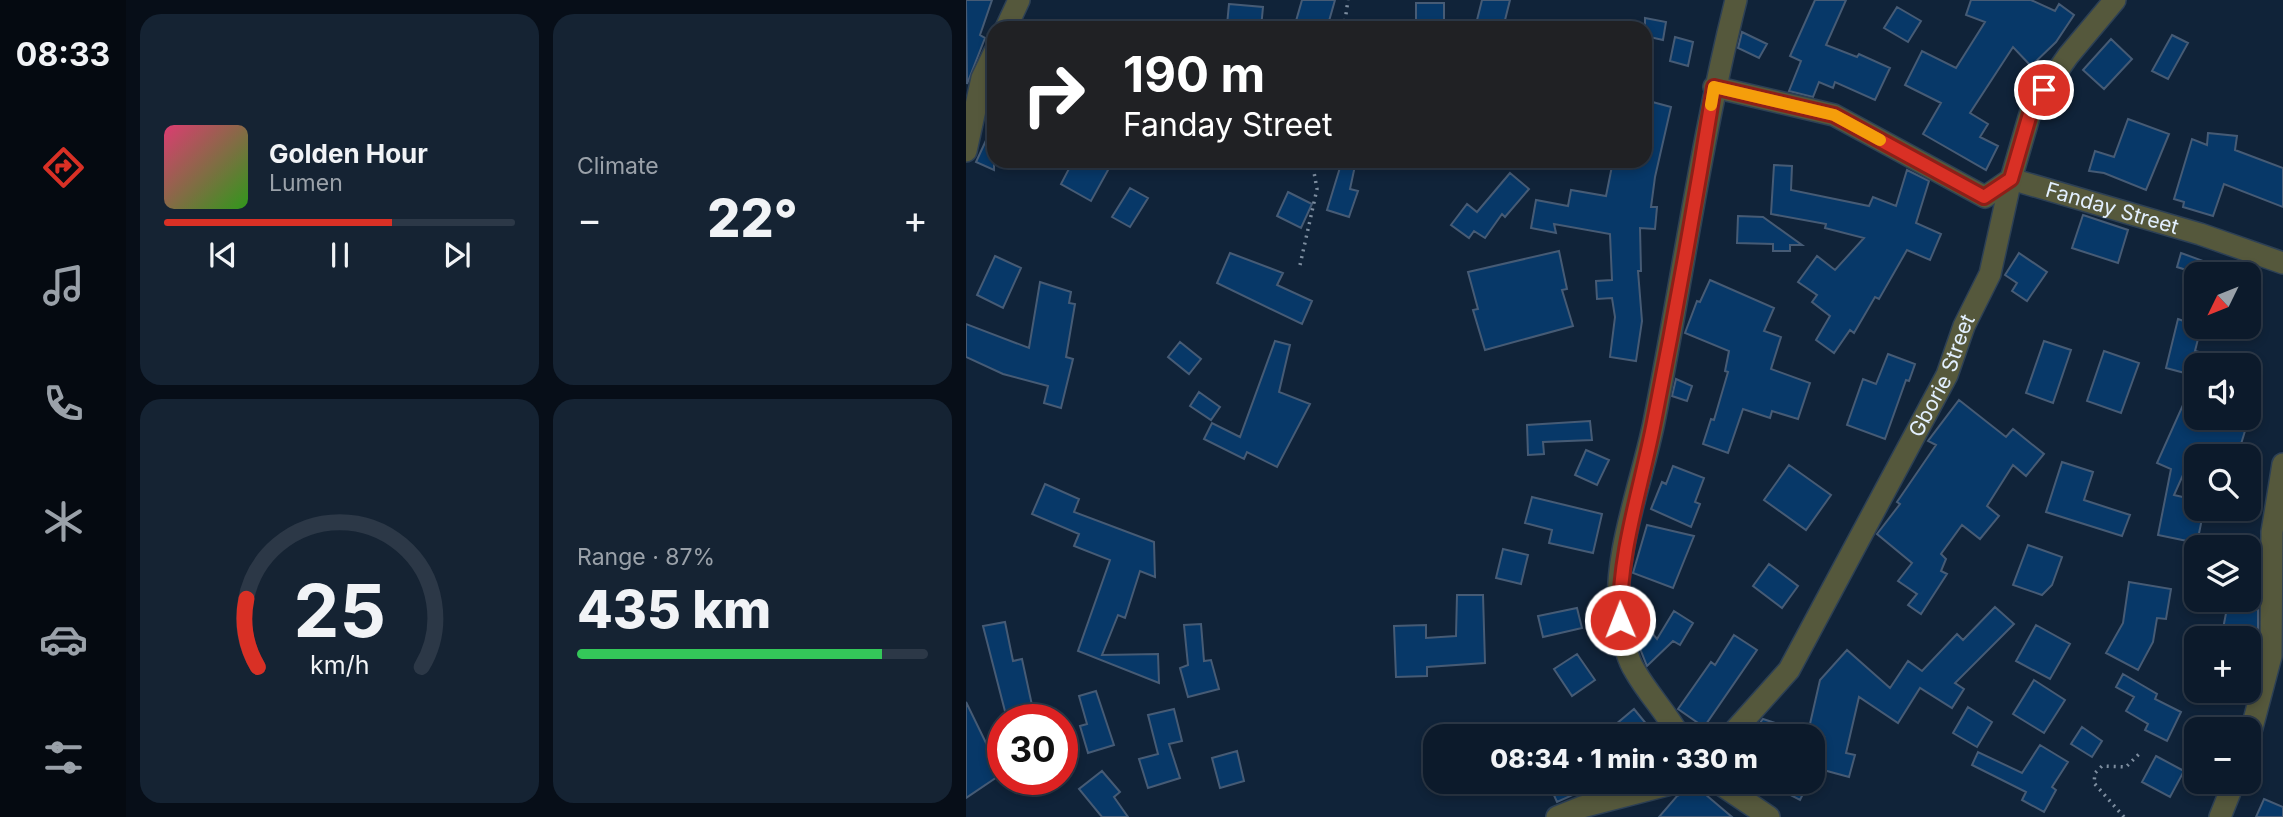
<!DOCTYPE html>
<meta charset="utf-8">
<style>
body{margin:0;font-family:Inter,sans-serif;background:#152333;color:#f1f3f6;height:100vh;display:flex;flex-direction:column;font-size:26px;white-space:nowrap}
*{box-sizing:border-box;margin:0}
p{font-size:23px;color:#9aa1a9}
.icon{flex:none;width:38px;height:38px;fill:none;stroke:currentColor;stroke-width:2;stroke-linecap:round;stroke-linejoin:round}
.map{position:relative;flex:1;overflow:hidden}
.panel{display:flex;flex-direction:column;gap:14px;padding:14px;background:#070e18;width:840px}
.panel>*{flex:none}
.hud{position:absolute;left:21px;top:21px;width:665px;height:147px;border-radius:21px;box-shadow:0 4px 10px #0003,0 0 0 2px #2c3847;background:#202124;color:#fff;overflow:hidden}
.needle{width:46px;rotate:227deg}
.fabs{position:absolute;left:1218px;top:262px;display:grid;gap:14px}
.fabs a{display:grid;place-items:center;width:77px;height:77px;border-radius:14px;background:#0c1a2b;box-shadow:0 4px 10px #0003,0 0 0 2px #2c3847;font-size:35px}
.speed{position:absolute;left:21px;top:704px;display:flex;gap:14px;font-size:35px;font-weight:700;text-align:center}
.speed>*{display:grid;place-content:center;width:91px;height:91px;border-radius:50%;background:#0c1a2b;box-shadow:0 4px 10px #0003,0 0 0 2px #2c3847;line-height:1}
.speed .limit{border:10px solid #d22;background:#fff;color:#111}
.pin{position:absolute;display:grid;place-items:center;width:60px;height:60px;color:#fff;margin:-30px;border:4px solid #fff;border-radius:50%;box-shadow:0 2px 7px #0007}
.me{position:absolute;width:77px;margin:-38px;rotate:359deg;stroke-linejoin:round;filter:drop-shadow(0 0 5px #0008)}
.turn{display:flex;align-items:center;gap:24px;height:147px;padding:0 21px;font-size:32px}
.turn .icon{width:91px;height:91px;stroke-width:2.5}
.turn b{display:block;font-size:49px;line-height:60px}
.big{font-size:52px;font-weight:800;line-height:1.1}
.panel .widget{flex:1;display:flex;flex-direction:column;justify-content:center;gap:10px;min-width:0;padding:0 24px;border-radius:21px;background:#152333}
.panel .dial{align-items:center;gap:0}
.dial svg{height:182px;overflow:visible;fill:none;stroke:#2c3847;stroke-width:7;stroke-linecap:round;text-anchor:middle}
.dial text{fill:#f1f3f6;stroke:none}
.song{display:flex;align-items:center;gap:21px}
.cover{width:84px;height:84px;border-radius:10px;background:linear-gradient(135deg,hsl(340 70% 55%),hsl(110 70% 35%))}
.played{height:7px;border-radius:4px;background:linear-gradient(90deg,#d93025 65%,#2c3847 65%)}
.keys{display:flex;justify-content:space-around;direction:ltr}
.heat{display:flex;justify-content:space-between;align-items:center;font-size:38px;direction:ltr}
.charge{height:10px;border-radius:5px;background:linear-gradient(90deg,#34c759 87%,#2c3847 0)}
.panel .tiles{flex:1;display:grid;gap:14px;grid-template-columns:repeat(2,1fr)}
.trip{position:absolute;left:457px;top:724px;width:402px;height:70px;border-radius:21px;background:#0c1a2b;box-shadow:0 4px 10px #0003,0 0 0 2px #2c3847;font-weight:800;line-height:70px;text-align:center}
main{display:flex;flex:1;min-height:0}
.tab-bar{display:flex;flex-direction:column;width:126px;justify-content:space-around;align-items:center;background:#050a11;color:#9aa1a9}
.tab-bar .icon{width:49px;height:49px}
.tab-bar .on{color:#d93025}
.tab-bar b{font-size:32px;color:#f1f3f6}
.map>svg:first-child{display:block}
.building{fill:#073868;stroke:#465b75;stroke-width:2}
.lines{fill:none;stroke-linecap:round;stroke-linejoin:round}
.street-casing{stroke:#2d4055;stroke-width:24}
.path{stroke:#7e8ea0;stroke-width:3.5;stroke-dasharray:2 5;stroke-linecap:butt}
.street{stroke:#55583c;stroke-width:21}
.route-casing{stroke:#8d1f18;stroke-width:18}
.route{stroke:#d93025;stroke-width:12}
.slow{stroke:#f59e0b;stroke-width:12}
.labels{text-anchor:middle;stroke-width:7;stroke-linejoin:round;paint-order:stroke}
.street-label{font-size:21px;fill:#e2effe;stroke:#102339}
</style>
<main>
<nav class="tab-bar">
<b>08:33</b>
<svg class="icon on" aria-label="directions" viewBox="0 0 24 24"><path d="M12 3l9 9-9 9-9-9zM9 14v-3h6M13 9l2 2-2 2"/></svg>
<svg class="icon" aria-label="music" viewBox="0 0 24 24"><path d="M9 18V5l10-2v13"/><circle cx="6" cy="18" r="3"/><circle cx="16" cy="16" r="3"/></svg>
<svg class="icon" aria-label="phone" viewBox="0 0 24 24"><path d="M5 4h4l2 5-3 2q2 4 5 5l2-3 5 2v4C11 20 4 13 5 4z"/></svg>
<svg class="icon" aria-label="climate" viewBox="0 0 24 24"><path d="M12 3v18M4 7l16 10M4 17L20 7"/></svg>
<svg class="icon" aria-label="car" viewBox="0 0 24 24"><path d="M5 17H2v-5l4-1 3-4h7l3 4 3 1v5h-3M9 17h6M6 11h13"/><circle cx="7" cy="17" r="2"/><circle cx="17" cy="17" r="2"/></svg>
<svg class="icon" aria-label="filters" viewBox="0 0 24 24"><path d="M4 7h16M4 17h16"/><circle cx="9" cy="7" r="2"/><circle cx="15" cy="17" r="2"/></svg>
</nav>
<section class="panel">
<div class="tiles">
<div class="widget">
<div class="song"><i class="cover"></i><div><b>Golden Hour</b><p>Lumen</p></div></div>
<div class="played"></div>
<div class="keys"><svg class="icon" aria-label="previous" viewBox="0 0 24 24"><path d="M18 5L8 12l10 7zM5 5v14"/></svg><svg class="icon" aria-label="pause" viewBox="0 0 24 24"><path d="M8 5v14M16 5v14"/></svg><svg class="icon" aria-label="next" viewBox="0 0 24 24"><path d="M6 5l10 7-10 7zM19 5v14"/></svg></div>
</div>
<div class="widget"><p>Climate</p>
<div class="heat"><a>−</a><b class="big">22°</b><a>+</a></div>
</div>
<div class="widget dial"><svg viewBox="0 0 100 80">
<path d="M14 69A42 42 0 1 1 86 69"/>
<path d="M14 69A42 42 0 0 1 9 39" stroke="#d93025"/>
<text x="50" y="56" font-size="32" font-weight="700">25</text>
<text x="50" y="72" font-size="11">km/h</text>
</svg></div>
<div class="widget"><p>Range · 87%</p><b class="big">435 km</b><div class="charge"></div></div>
</div>
</section>
<div class="map">
<svg width="1317" height="817" viewBox="0 0 1317 817">
<rect width="100%" height="100%" fill="#102339"/>
<path class="building" d="M0 0H26L14 35 19 38 1 84Z
M336 0H369L361 28H328Z
M516 0H544L537 28H509Z
M849 0H880L860 45 891 57 893 54 924 68 909 100 869 82 867 88 853 82 847 97 823 91 835 61 824 56Z
M1005 0H1065L1089 11 1093 4 1108 15 1090 42 1065 66 1047 47 1004 113 1022 124 1014 137 1032 146 1020 170 957 134 975 103 939 85 956 51 990 68 1019 22 1000 15Z
M450 3H478V28H450Z
M263 4 297 7 295 28 261 25Z
M931 7 955 21 942 42 918 28Z
M679 18 700 22 697 40 679 36Z
M776 32 801 44 793 58 772 48Z
M1206 35 1222 43 1202 79 1186 71Z
M709 37 727 42 722 66 704 61Z
M1145 39 1166 59 1138 89 1117 70Z
M679 100 705 107 689 177 685 207H691L689 229 674 228 675 271H672L676 321 670 361 644 357 649 317 646 298 631 299 630 281 646 280 644 234 588 224 590 233 565 228 570 200 602 206 605 190 640 196 647 161H679Z
M1162 119 1203 134 1180 190 1138 173 1123 171 1129 151 1148 157Z
M28 123V170L10 162Z
M1242 133 1271 136 1269 150 1317 168V207L1258 184 1247 216 1217 207 1218 202 1208 199 1226 139 1241 145Z
M107 161H147L125 201 95 184Z
M376 161H390L384 189 392 191 383 217 361 210Z
M808 165 826 166 825 190 903 206 907 197 930 206 941 170 963 181 950 223 975 234 964 260 941 250 913 299 909 297 888 333 884 330 868 353 850 340 864 316 846 302 851 295 832 282 851 256 869 270 898 238 859 228 860 224 805 214Z
M544 173 563 189 539 217 536 214 519 238 508 231 503 238 485 225 501 204 511 212Z
M164 188 182 198 164 227 146 217Z
M322 192 346 204 335 228 311 216Z
M1117 215 1162 230 1152 263 1106 248Z
M772 216 797 217 836 245H824V251H807V244L771 243Z
M593 251 601 289 596 290 607 326 519 350 507 310 512 309 502 272Z
M264 253 317 273 311 285 346 301 336 324 251 283Z
M1053 253 1081 272 1061 301 1046 291 1051 283 1039 275Z
M1215 253 1240 262 1236 275 1211 267Z
M29 256 55 268 37 308 11 295Z
M744 280 808 308 798 331 815 337 805 369 844 383 832 419 806 411 804 418 777 409 762 453 737 444 745 419 748 420 762 372 759 371 763 351 719 333 731 301 734 302Z
M74 282 105 292 103 303 109 304 100 357 107 359 95 408 78 403 82 386 37 374 0 357V324L63 348Z
M1212 319 1235 327 1229 351 1265 360V366H1230V418H1283L1271 457H1225L1208 495 1230 500V509H1238L1231 543 1192 535 1205 469 1191 463 1230 376 1200 368Z
M309 341 324 345 313 392 344 404 311 467 281 452 278 459 238 439 246 423 274 437Z
M1078 341 1105 350 1087 403 1060 393Z
M214 342 235 359 223 374 202 357Z
M1138 351 1173 363 1155 413 1121 401Z
M922 354 949 364 943 381 940 380 919 439 881 425 897 379 910 384Z
M710 379 726 386 721 401 706 396Z
M233 392 254 407 245 420 224 406Z
M993 400 1040 437 1047 429 1078 454 1060 476 1047 465 1021 506 1033 516 1014 539 996 525 975 554 980 559 975 571 981 574 955 614 942 605 951 594 932 581 946 563 911 534 934 504 931 502 970 445 962 441Z
M624 421 626 440 577 442 578 454 562 455 561 425Z
M620 450 643 460 631 485 609 475Z
M1096 462 1127 472 1118 500 1164 515 1156 536 1080 512Z
M823 465 865 495 840 530 798 500Z
M707 466 738 478 729 502 734 504 725 527 685 509 696 482 700 484Z
M79 484 113 499 108 512 188 542 189 577 174 571 159 618 152 615 136 655 192 654 193 683 112 651 144 560 108 546 113 534 66 514Z
M566 497 636 514 627 553 583 543 586 530 559 523Z
M681 525 728 536 707 588 667 573Z
M1062 545 1096 557 1086 585 1076 595 1047 585Z
M537 549 562 555 555 584 530 578Z
M803 564 832 586 816 608 787 586Z
M1163 582 1205 589 1200 619 1191 618 1187 642 1172 670 1140 653 1157 623Z
M491 595H517L519 663 461 667V676L430 677 428 626 460 625V638L490 636Z
M1262 603 1292 610V639H1255Z
M1029 607 1048 624 989 683 998 689 986 708 954 688 932 723 893 697 880 753 889 755 883 777 850 768 858 737H783L797 719 842 734 841 737 854 680 881 650 924 688 942 661 956 671 991 634 997 640Z
M611 608 616 628 577 637 572 616Z
M708 611 727 623 714 645 707 641 681 666 673 646 686 633 691 639Z
M39 622 47 661 56 659 69 719H41L17 626Z
M235 624 238 661 245 660 253 689 222 697 214 668 222 665 218 625Z
M1070 625 1104 644 1084 679 1050 661Z
M768 635 791 650 738 727 712 709 745 662 749 665Z
M611 654 629 680 606 696 588 669Z
M1157 674 1191 694 1189 699 1215 712 1201 741 1179 730 1182 724 1160 711 1168 697 1150 687Z
M1068 680 1099 700 1078 733 1047 714Z
M130 691 148 745 122 753 114 726 121 724 113 696Z
M0 702 21 745 24 743 37 768V773L0 798Z
M1002 707 1026 722 1011 747 987 733Z
M208 709 216 741 203 744 214 778 182 788 173 759 192 754 182 715Z
M668 709 691 737H680L649 725Z
M1116 727 1136 741 1126 757 1105 744Z
M1074 745 1102 762 1086 787 1090 790 1078 812 1056 800 1060 792 1006 765 1012 752 1056 773Z
M271 751 278 781 254 788 246 758Z
M1190 756 1218 771 1204 797 1176 782Z
M136 771 154 792 148 797 162 817H136L113 789Z
M582 782H636L591 802Z
M799 782H843L834 800Z
M726 783 766 817H693L711 796 723 791Z
M1298 799 1317 807V817H1290Z"/>
<g class="lines">
<defs>
<g id="street">
<path d="M40 28 53 0"/>
<path id="s1" d="M748 87 868 115 1019 197 1045 179 1234 234 1317 263"/>
<path d="M0 151 16 78 28 53"/>
<path d="M714 737C701 713 682 694 669 671 661 659 656 635 654 620 645 560 676 482 688 422 716 282 735 139 770 0"/>
<path id="s2" d="M763 737 823 670 981 375 998 326 1024 274 1045 179 1066 107 1102 56 1149 0"/>
<path d="M1283 739 1305 656 1306 532 1317 464"/>
<path d="M751 782 803 817"/>
<path d="M591 817 616 807 713 782"/>
<path d="M1254 817 1268 782"/>
</g>
</defs>
<use href="#street" class="street-casing"/>
<path class="path" d="M378 28 382 0
M334 265 351 189 346 161
M1158 817 1128 783 1129 773 1136 766 1160 767 1175 752"/>
<use href="#street" class="street"/>
</g>
<g class="lines">
<defs>
<path id="route" d="M654 620C653 551 675 489 688 422 710 311 730 199 748 87L868 115 1018 197 1045 179 1066 107 1078 90"/>
</defs>
<use href="#route" class="route-casing"/>
<use href="#route" class="route"/>
<path class="slow" d="M745 105 748 87 868 115 914 140"/>
</g>
<g class="labels">
<g class="street-label">
<text dy="7" stroke="none"><textPath href="#s1" startOffset="432">Fanday Street</textPath></text>
<text dy="7" stroke="none"><textPath href="#s2" startOffset="422">Gborie Street</textPath></text>
</g>
</g>
</svg>
<div class="fabs">
<a><svg class="needle" viewBox="-14 -14 28 28"><path d="M0-13l5 13h-10z" fill="#e53935"/><path d="M0 13l5-13h-10z" fill="#9aa1a9"/></svg></a>
<a><svg class="icon" aria-label="sound" viewBox="0 0 24 24"><path d="M4 9h4l5-4v14l-5-4H4zM17 9q2 3 0 6"/></svg></a>
<a><svg class="icon" aria-label="search" viewBox="0 0 24 24"><circle cx="10" cy="10" r="6"/><path d="M15 15l6 6"/></svg></a>
<a><svg class="icon" aria-label="layers" viewBox="0 0 24 24"><path d="M12 4l9 5-9 5-9-5zM3 14l9 5 9-5"/></svg></a>
<a>+</a>
<a>−</a>
</div>
<div class="speed"><div class="limit">30</div></div>
<div class="pin" style="left:1078px;top:90px;background:#d93025"><svg class="icon" aria-label="arrive" viewBox="0 0 24 24"><path d="M6 21V4h12l-3 4 3 4H6"/></svg></div>
<svg class="me" style="left:654px;top:620px" viewBox="-20 -20 40 40"><circle r="17" fill="#d93025" stroke="#fff" stroke-width="3"/><path d="M0-11L8 9 0 5-8 9z" fill="#fff"/></svg>
<div class="trip">08:34 · 1 min · 330 m</div>
<div class="hud">
<div class="turn"><svg class="icon" aria-label="right" viewBox="0 0 24 24"><path d="M7 20v-9h11M14 6l5 5-5 5"/></svg><div><b>190 m</b>Fanday Street</div></div>
</div>
</div>
</main>
